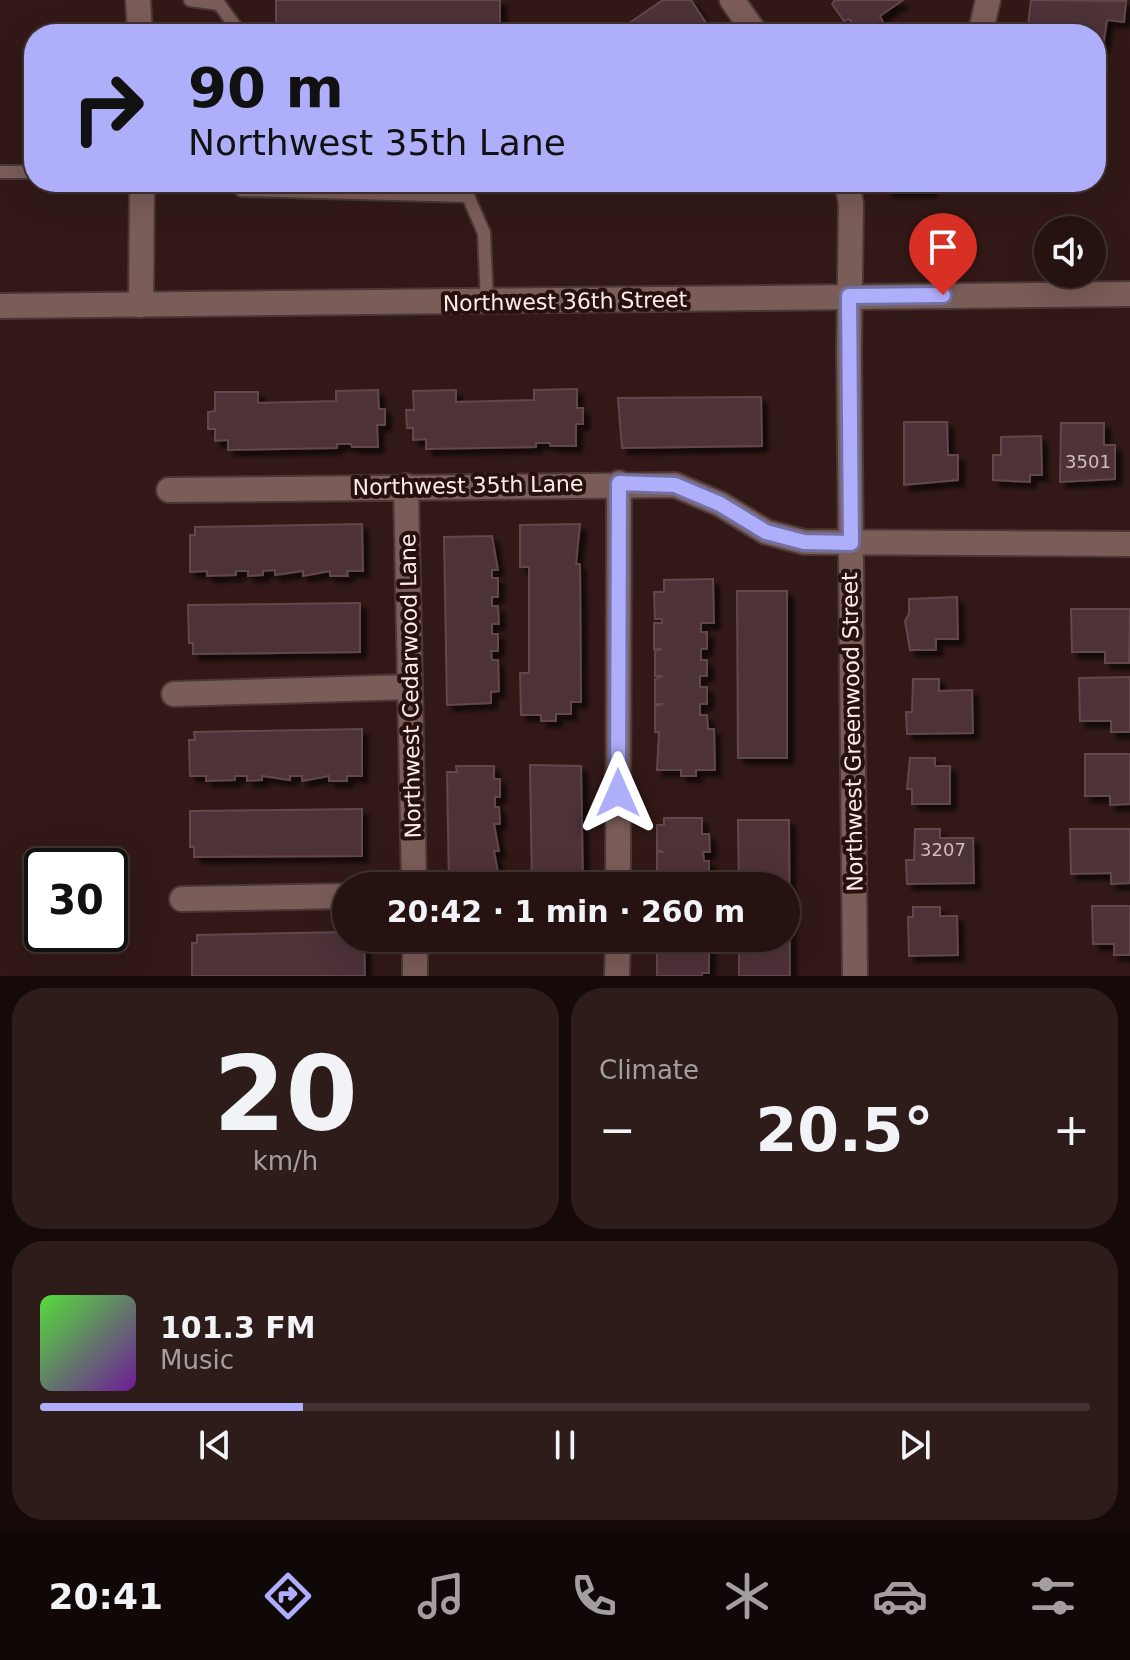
<!DOCTYPE html>
<meta charset="utf-8">
<style>
body{margin:0;font-family:"DejaVu Sans",sans-serif;background:#2e1c1a;color:#f1f3f6;height:100vh;display:flex;flex-direction:column;font-size:30px;white-space:nowrap}
*{box-sizing:border-box;margin:0}
p{font-size:26px;color:#a49e9f}
.icon{flex:none;width:44px;height:44px;fill:none;stroke:currentColor;stroke-width:2;stroke-linecap:round;stroke-linejoin:round}
.map{position:relative;height:976px;overflow:hidden}
.panel{display:flex;flex-direction:column;gap:12px;padding:12px;background:#150a09;flex:1}
.panel>*{flex:none}
.guide{position:absolute;left:24px;top:24px;width:1082px;height:168px;border-radius:32px;box-shadow:0 8px 32px #0002,0 0 0 2px #423231;background:#afaefa;color:#111;overflow:hidden}
.buttons{position:absolute;left:1034px;top:216px;display:grid;gap:16px}
.buttons a{display:grid;place-items:center;width:72px;height:72px;border-radius:50%;background:#261311;box-shadow:0 8px 32px #0002,0 0 0 2px #423231;font-size:40px}
.speed{position:absolute;left:24px;top:848px;display:flex;gap:16px;font-size:40px;font-weight:700;text-align:center}
.speed>*{display:grid;place-content:center;width:104px;height:104px;border-radius:50%;background:#261311;box-shadow:0 8px 32px #0002,0 0 0 2px #423231;line-height:1}
.speed .limit{border:4px solid #111;border-radius:12px;background:#fff;color:#111}
.pin{position:absolute;display:grid;place-items:center;width:68px;height:68px;color:#fff;margin:-82px -34px;border-radius:50% 50% 50% 0;rotate:-45deg;box-shadow:0 0 8px #0007}
.pin .icon{rotate:45deg}
.me{position:absolute;width:88px;margin:-44px;rotate:0deg;stroke-linejoin:round;filter:drop-shadow(0 0 6px #0008)}
.turn{display:flex;align-items:center;gap:28px;height:168px;padding:0 32px;font-size:36px}
.turn .icon{width:104px;height:104px;stroke-width:2.5}
.turn b{display:block;font-size:56px;line-height:68px}
.big{font-size:60px;font-weight:700;line-height:1.1}
.panel .tile{flex:1;display:flex;flex-direction:column;justify-content:center;gap:12px;min-width:0;padding:0 28px;border-radius:32px;background:#2e1c1a}
.panel .dial{align-items:center;gap:0}
.dial b{font-size:104px;line-height:1}
.song{display:flex;align-items:center;gap:24px}
.cover{width:96px;height:96px;border-radius:12px;background:linear-gradient(135deg,hsl(110 70% 55%),hsl(280 70% 35%))}
.played{height:8px;border-radius:4px;background:linear-gradient(90deg,#afaefa 25%,#423231 25%)}
.keys{display:flex;justify-content:space-around;direction:ltr}
.heat{display:flex;justify-content:space-between;align-items:center;font-size:44px;direction:ltr}
.panel .tiles{flex:1;display:grid;gap:12px;grid-template-columns:1fr 1fr}
.tile:last-child{grid-column:span 2}
.trip{position:absolute;left:332px;top:872px;width:468px;height:80px;border-radius:40px;background:#261311;box-shadow:0 8px 32px #0002,0 0 0 2px #423231;font-weight:700;line-height:80px;text-align:center}
.menu{display:flex;height:128px;justify-content:space-around;align-items:center;background:#0f0807;color:#a49e9f}
.menu .icon{width:56px;height:56px}
.menu .current{color:#afaefa}
.menu b{font-size:36px;color:#f1f3f6}
.map>svg:first-child{display:block}
.building{fill:#4d3237;stroke:#62464b;stroke-width:2;filter:url(#shadow)}
.lines{fill:none;stroke-linecap:round;stroke-linejoin:round}
.service-casing{stroke:#4a3736;stroke-width:16}
.minor-casing{stroke:#4a3736;stroke-width:28}
.secondary-casing{stroke:#4a3736;stroke-width:28}
.service{stroke:#7a5c58;stroke-width:12}
.minor{stroke:#7a5c58;stroke-width:24}
.secondary{stroke:#7a5c58;stroke-width:24}
.route-casing{stroke:#7271a2;stroke-width:20}
.route{stroke:#afaefa;stroke-width:14}
.labels{text-anchor:middle;stroke-width:8;stroke-linejoin:round;paint-order:stroke}
.number-label{font-size:18px;fill:#d1bdbc}
.street-label{font-size:22px;fill:#fdebe9;stroke:#27100e}
</style>
<div class="map">
<svg width="1130" height="976" viewBox="0 0 1130 976">
<defs>
<filter id="shadow"><feDropShadow dx="6" dy="6" stdDeviation="2" flood-color="#0009"/></filter>
</defs>
<rect width="100%" height="100%" fill="#321917"/>
<path class="building" d="M276 0H500V34H276Z
M663 0H691L708 26 695 34H613Z
M835 0H903L880 16 883 22 862 34 849 19 844 21 832 4Z
M1031 0 1126 1 1124 22 1107 20 1103 47H1096V34H1027Z
M362 182H406V184H362Z
M888 182H930V191H887Z
M577 389V408H583V424H576V446H550V443H536V447L426 449V439L413 440V428H407L406 410H414L413 391 456 390V402L534 400V390Z
M378 390 379 409H385V425H377L378 447H352L351 444H337V448L228 450V440L215 441V429H208V412L215 411V392H258V403L336 401V391Z
M761 397 762 446 622 448 618 398Z
M904 422H947L948 455H958V480L904 485Z
M1061 423H1104V445H1115V479L1060 482Z
M1041 436 1042 475H1030V482L993 480V455H1001V437Z
M362 524 363 571H347L348 576H330V571L303 576V571L275 575V570L263 571V575L248 576V571H236V575L207 576V571L190 572V535H195V527Z
M580 524 576 564H580L581 702H571V714H556V721H541V715H521L520 673H529V567H520V525Z
M492 536 498 570H492V578H498V597H492V606H498L499 624H492V634H498V651H491L492 660H498L499 691 491 692V703L447 705 444 537Z
M713 579 714 623H701V632H707V649H701V660H707V676H700V687H707V704H700V715H707L708 729H714L715 770H696V776H681V770H657L659 732H655V706L663 704H655V679L663 676H655V651L662 649H654V623H662V619H655L654 592H664V580Z
M737 591H787V758H738Z
M957 597 958 639H936V650H910L905 621 909 614V599Z
M360 603V652L193 654V643H189L188 605Z
M1071 609H1130L1129 663H1105V652H1072Z
M1130 677V732H1111V721H1080L1079 678Z
M913 679H939V691L972 690 973 733 907 734 906 712H912Z
M362 729V776H347V781H329V776L302 781V776H290V780L262 776V780L247 781V776H235V780L206 781V776H190L189 740H195L194 732Z
M1085 754H1130V804L1110 805V796H1085Z
M910 758H935V766H950V804H912V789H907Z
M530 765 581 766 583 886H532Z
M456 766H494V779H500V797H495V807H499L500 824H494L499 851H494L499 878H494V886H449L447 772H457Z
M362 809V856L194 857V847H190V811Z
M664 818H702V834H709L710 852H703L704 861H709V878H703V886H657V880H665L657 878V852H664L657 850V825H664Z
M738 820H789L790 976H739V938H786V886H739Z
M915 829H940V838H973L974 883 907 884 906 860H914Z
M1070 829H1130V883L1111 884V873L1071 874Z
M1092 906H1130V955H1114V944H1093Z
M913 907H940V916H957L958 955 909 956 908 917H913Z
M346 932V938H364L365 976H192V943H197V935Z
M657 938H702V945H709V973H702V976H657Z"/>
<g class="lines">
<defs>
<path id="service" d="M190 0 219 4 241 34
M0 172H34
M241 182V190L468 196 484 233 487 303"/>
<path id="minor" d="M138 0 140 34
M732 0 756 34
M980 34 988 0
M847 182 851 204 849 353 855 976
M141 305 142 182
M406 486 414 886
M169 490 675 485 720 504 766 532 804 542 1130 544
M174 694 410 687
M618 886 619 483
M182 899 346 896
M415 938V976
M617 976 618 938"/>
<path id="secondary" d="M0 306 1130 294"/>
</defs>
<use href="#service" class="service-casing"/>
<use href="#minor" class="minor-casing"/>
<use href="#secondary" class="secondary-casing"/>
<use href="#service" class="service"/>
<use href="#minor" class="minor"/>
<use href="#secondary" class="secondary"/>
</g>
<g class="lines">
<defs>
<path id="route" d="M618 793 619 483 675 485 720 504 766 532 804 542 851 543 849 296 943 295"/>
</defs>
<use href="#route" class="route-casing"/>
<use href="#route" class="route"/>
</g>
<g class="labels">
<g class="number-label">
<text x="1088" y="468">3501</text>
<text x="943" y="856">3207</text>
</g>
<g class="street-label">
<text transform="translate(565 301) rotate(-1)" y="8">Northwest 36th Street</text>
<text transform="translate(468 485) rotate(-1)" y="8">Northwest 35th Lane</text>
<text transform="translate(410 686) rotate(-91)" y="8">Northwest Cedarwood Lane</text>
<text transform="translate(852 732) rotate(-91)" y="8">Northwest Greenwood Street</text>
</g>
</g>
</svg>
<div class="buttons">
<a><svg class="icon" aria-label="sound" viewBox="0 0 24 24"><path d="M4 9h4l5-4v14l-5-4H4zM17 9q2 3 0 6"/></svg></a>
</div>
<div class="speed"><div class="limit">30</div></div>
<div class="pin" style="left:943px;top:295px;background:#d93025"><svg class="icon" aria-label="arrive" viewBox="0 0 24 24"><path d="M6 21V4h12l-3 4 3 4H6"/></svg></div>
<svg class="me" style="left:618px;top:793px" viewBox="-20 -20 40 40"><path d="M0-17L14 15 0 8-14 15z" fill="#afaefa" stroke="#fff" stroke-width="4"/></svg>
<div class="trip">20:42 · 1 min · 260 m</div>
<div class="guide">
<div class="turn"><svg class="icon" aria-label="right" viewBox="0 0 24 24"><path d="M7 20v-9h11M14 6l5 5-5 5"/></svg><div><b>90 m</b>Northwest 35th Lane</div></div>
</div>
</div>
<section class="panel">
<div class="tiles">
<div class="tile dial"><b>20</b><p>km/h</p></div>
<div class="tile"><p>Climate</p>
<div class="heat"><a>−</a><b class="big">20.5°</b><a>+</a></div>
</div>
<div class="tile">
<div class="song"><i class="cover"></i><div><b>101.3 FM</b><p>Music</p></div></div>
<div class="played"></div>
<div class="keys"><svg class="icon" aria-label="previous" viewBox="0 0 24 24"><path d="M18 5L8 12l10 7zM5 5v14"/></svg><svg class="icon" aria-label="pause" viewBox="0 0 24 24"><path d="M8 5v14M16 5v14"/></svg><svg class="icon" aria-label="next" viewBox="0 0 24 24"><path d="M6 5l10 7-10 7zM19 5v14"/></svg></div>
</div>
</div>
</section>
<nav class="menu">
<b>20:41</b>
<svg class="icon current" aria-label="directions" viewBox="0 0 24 24"><path d="M12 3l9 9-9 9-9-9zM9 14v-3h6M13 9l2 2-2 2"/></svg>
<svg class="icon" aria-label="music" viewBox="0 0 24 24"><path d="M9 18V5l10-2v13"/><circle cx="6" cy="18" r="3"/><circle cx="16" cy="16" r="3"/></svg>
<svg class="icon" aria-label="phone" viewBox="0 0 24 24"><path d="M5 4h4l2 5-3 2q2 4 5 5l2-3 5 2v4C11 20 4 13 5 4z"/></svg>
<svg class="icon" aria-label="climate" viewBox="0 0 24 24"><path d="M12 3v18M4 7l16 10M4 17L20 7"/></svg>
<svg class="icon" aria-label="car" viewBox="0 0 24 24"><path d="M5 17H2v-5l4-1 3-4h7l3 4 3 1v5h-3M9 17h6M6 11h13"/><circle cx="7" cy="17" r="2"/><circle cx="17" cy="17" r="2"/></svg>
<svg class="icon" aria-label="filters" viewBox="0 0 24 24"><path d="M4 7h16M4 17h16"/><circle cx="9" cy="7" r="2"/><circle cx="15" cy="17" r="2"/></svg>
</nav>
